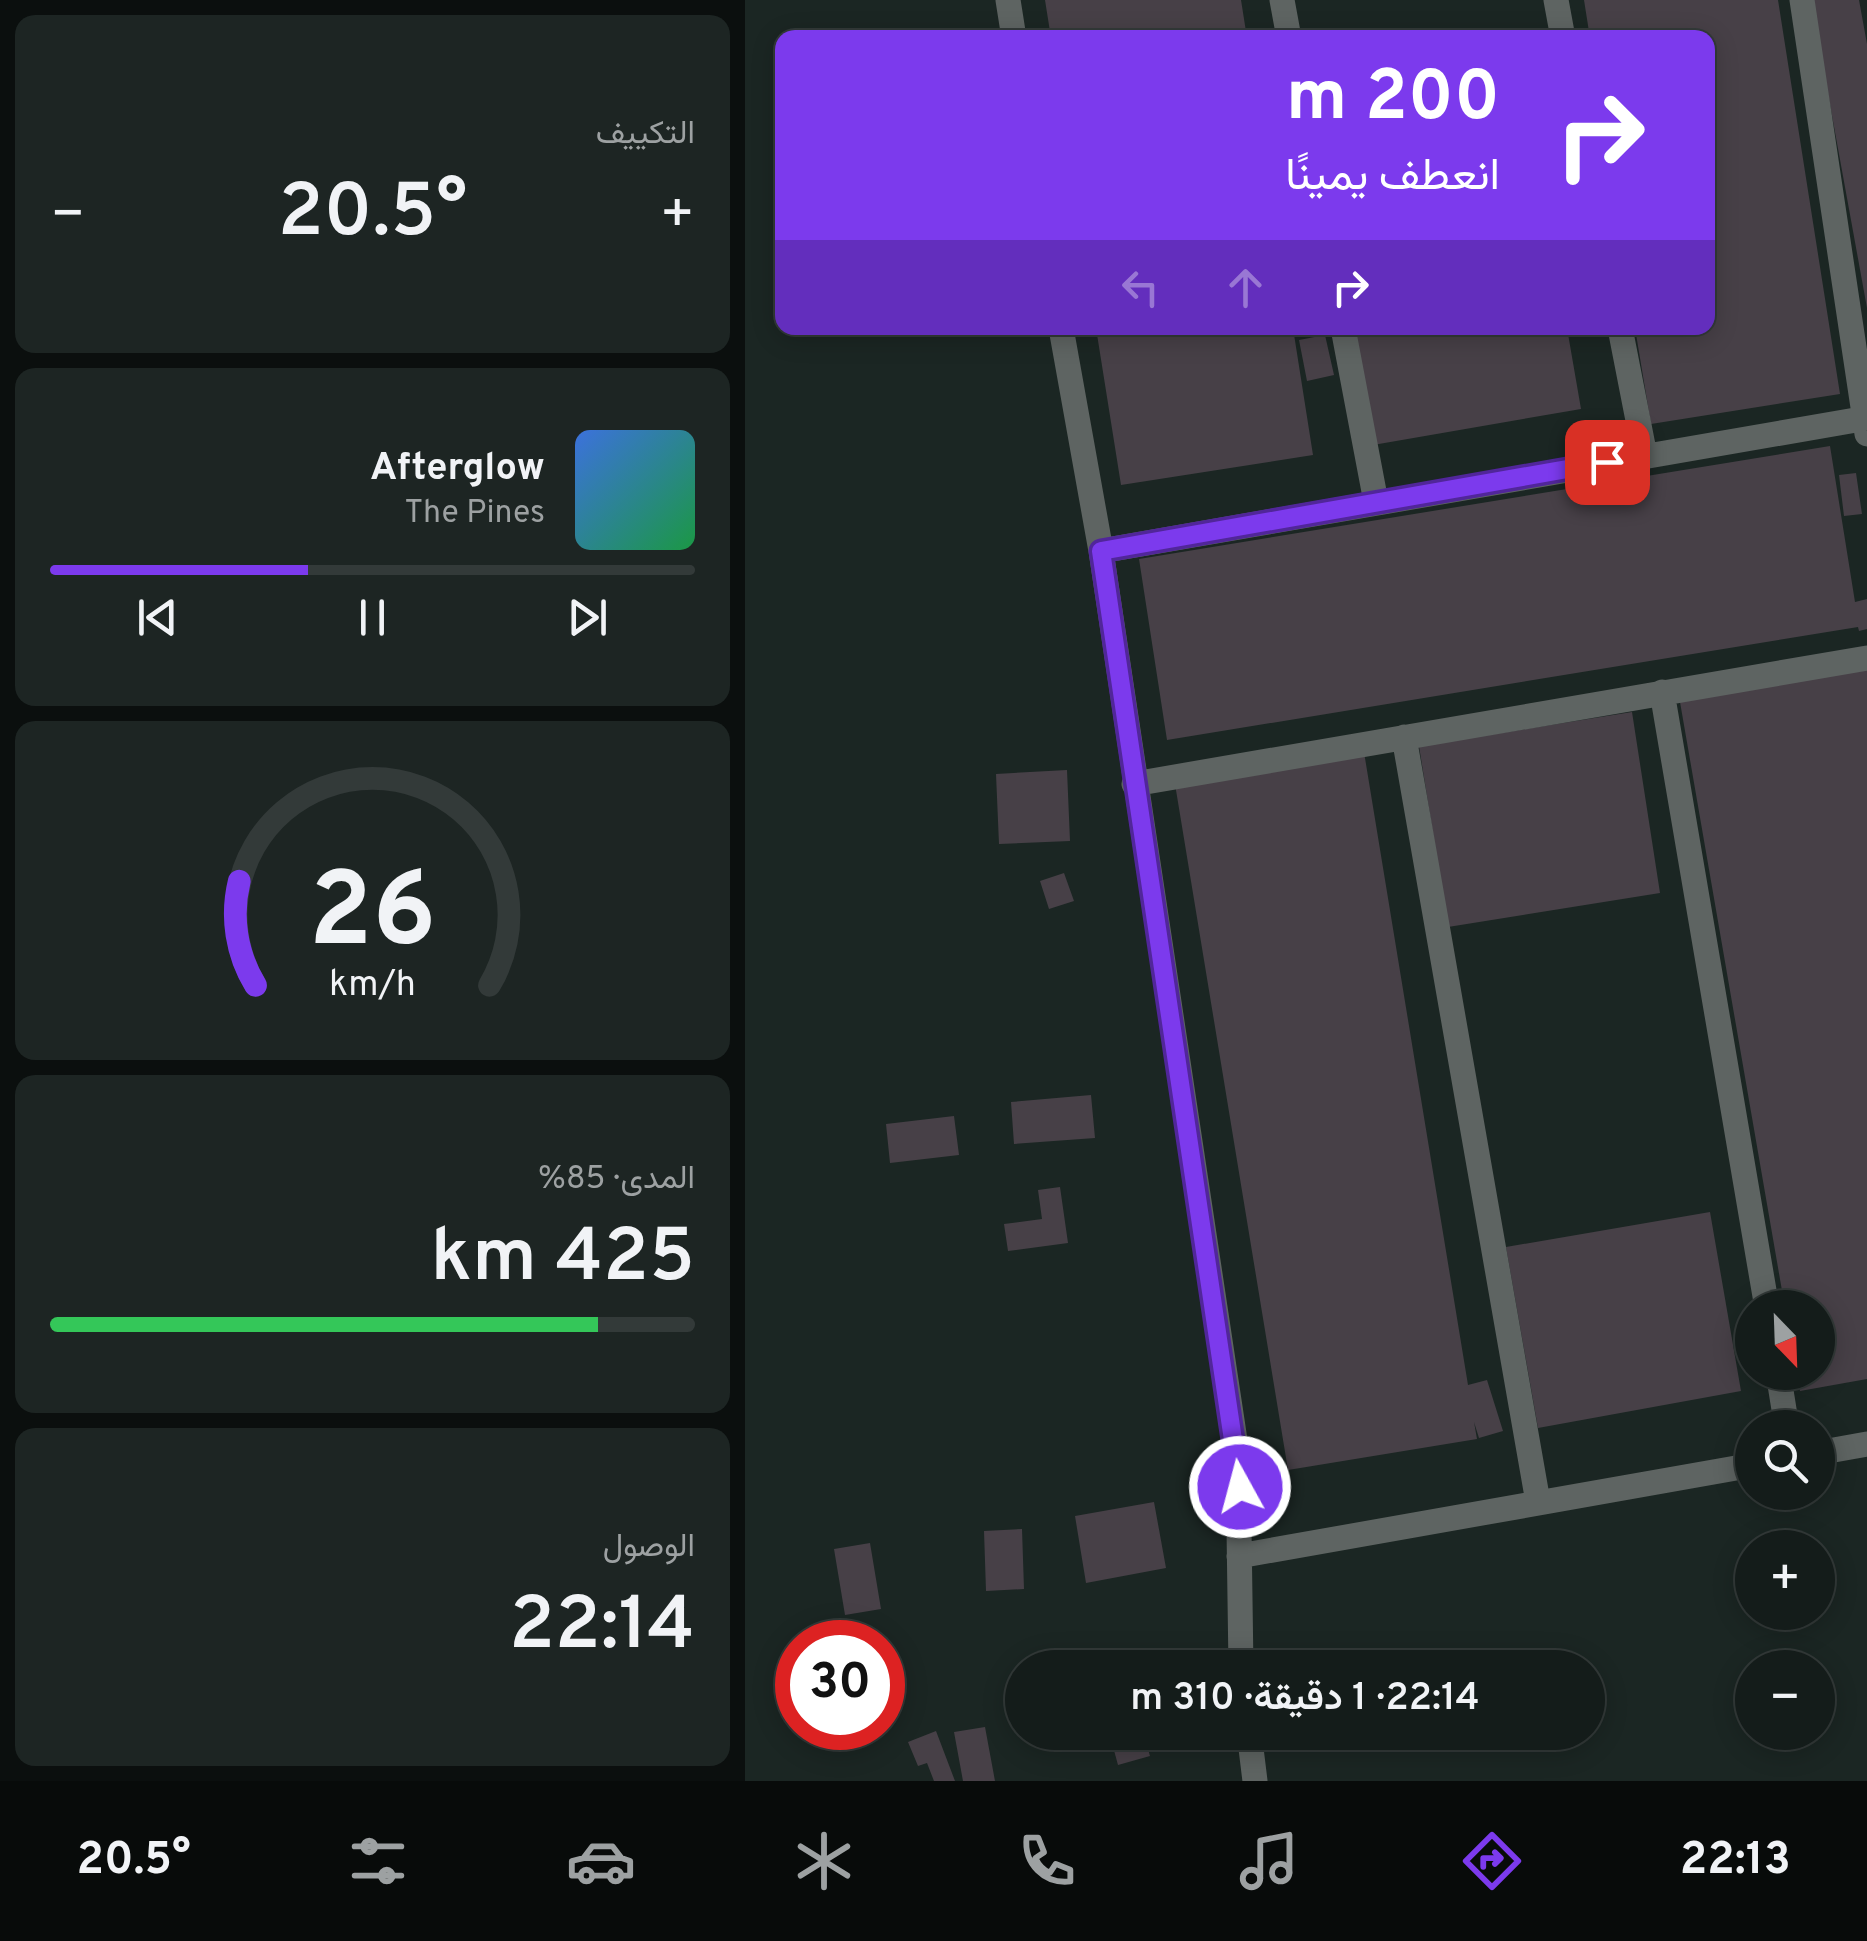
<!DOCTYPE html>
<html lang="ar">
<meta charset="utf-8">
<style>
body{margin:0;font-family:Overpass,Vazirmatn,sans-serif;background:#1d2523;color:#f1f3f6;direction:rtl;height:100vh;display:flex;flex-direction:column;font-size:38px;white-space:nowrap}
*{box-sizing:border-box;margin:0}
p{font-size:32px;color:#9da1a2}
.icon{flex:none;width:55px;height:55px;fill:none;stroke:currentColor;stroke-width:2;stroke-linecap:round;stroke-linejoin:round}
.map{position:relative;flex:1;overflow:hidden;direction:ltr}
.drawer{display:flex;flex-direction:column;gap:15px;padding:15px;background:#0b0f0e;width:745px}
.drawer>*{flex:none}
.banner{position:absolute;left:30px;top:30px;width:940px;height:305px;border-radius:20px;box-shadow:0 5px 25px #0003,0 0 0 2px #333a39;direction:rtl;background:#7c3aed;color:#fff;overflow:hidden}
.needle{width:65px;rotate:157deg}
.buttons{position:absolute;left:990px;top:1290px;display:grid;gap:20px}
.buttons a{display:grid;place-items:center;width:100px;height:100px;border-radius:50%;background:#141c1a;box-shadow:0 5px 25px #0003,0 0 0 2px #333a39;font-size:50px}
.speed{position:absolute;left:30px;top:1620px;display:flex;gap:20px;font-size:50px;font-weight:700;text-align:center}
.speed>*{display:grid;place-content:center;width:130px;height:130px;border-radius:50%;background:#141c1a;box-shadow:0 5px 25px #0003,0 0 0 2px #333a39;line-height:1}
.speed .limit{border:15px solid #d22;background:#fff;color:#111}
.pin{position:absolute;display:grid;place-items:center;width:85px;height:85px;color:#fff;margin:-42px;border-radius:20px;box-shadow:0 5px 15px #0006}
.me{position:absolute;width:110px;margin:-55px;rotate:353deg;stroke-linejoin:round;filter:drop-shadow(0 0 8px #0008)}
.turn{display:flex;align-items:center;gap:35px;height:210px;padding:0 50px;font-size:45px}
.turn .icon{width:130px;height:130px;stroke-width:2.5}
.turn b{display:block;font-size:70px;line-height:85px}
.lanes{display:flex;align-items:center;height:95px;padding:0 50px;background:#0003;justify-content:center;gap:50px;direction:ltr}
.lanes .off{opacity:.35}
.big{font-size:75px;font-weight:600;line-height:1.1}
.drawer .card{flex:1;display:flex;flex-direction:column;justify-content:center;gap:15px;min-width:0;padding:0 35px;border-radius:20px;background:#1d2523}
.drawer .dial{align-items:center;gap:0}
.dial svg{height:260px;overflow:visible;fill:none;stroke:#333a39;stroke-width:7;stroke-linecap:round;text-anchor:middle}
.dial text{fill:#f1f3f6;stroke:none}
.song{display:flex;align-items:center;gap:30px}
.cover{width:120px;height:120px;border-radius:15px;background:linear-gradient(135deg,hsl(220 70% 55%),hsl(140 70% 35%))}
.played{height:10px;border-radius:5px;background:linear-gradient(90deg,#7c3aed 40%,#333a39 40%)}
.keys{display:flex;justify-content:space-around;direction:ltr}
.heat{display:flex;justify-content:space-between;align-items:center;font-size:55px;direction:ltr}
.charge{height:15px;border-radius:8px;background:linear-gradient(90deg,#34c759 85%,#333a39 0)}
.trip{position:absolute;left:260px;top:1650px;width:600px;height:100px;border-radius:50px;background:#141c1a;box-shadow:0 5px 25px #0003,0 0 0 2px #333a39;font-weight:600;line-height:100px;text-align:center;direction:rtl}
.menu{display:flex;height:160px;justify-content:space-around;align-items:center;background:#080b0a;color:#9da1a2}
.menu .icon{width:70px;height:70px}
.menu .selected{color:#7c3aed}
.menu b{font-size:45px;color:#f1f3f6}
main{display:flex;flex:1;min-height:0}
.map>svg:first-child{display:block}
.building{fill:#474047}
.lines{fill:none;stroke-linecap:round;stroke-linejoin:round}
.minor{stroke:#5e6462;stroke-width:25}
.route-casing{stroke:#51269a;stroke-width:25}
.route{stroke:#7c3aed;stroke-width:18}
</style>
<main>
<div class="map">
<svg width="1122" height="1781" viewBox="0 0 1122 1781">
<rect width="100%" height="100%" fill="#1b2623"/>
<path class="building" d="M300 0H496L502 38H306Z
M839 0H1033L1095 394 906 424 890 328H962V38H845Z
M1066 0H1114L1122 44V308Z
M351 328H548L568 455 376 485Z
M608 328H822L836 409 628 445Z
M580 335 589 375 562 381 554 340Z
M1085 446 1110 602 1122 599V629L1114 631 1113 627 422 740 394 559Z
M1111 473 1117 514 1099 516 1094 475Z
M1122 669V1379L1055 1391 1051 1372H1072V1308H1040L935 702Z
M887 712 915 893 703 927 674 746Z
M619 752 723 1385 742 1380 758 1431 734 1438 729 1422 732 1439 543 1470 430 784Z
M322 770 325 841 254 844 251 774Z
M319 873 329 901 304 909 295 881Z
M346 1095 350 1138 269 1144 266 1102Z
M209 1116 214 1155 145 1163 141 1124Z
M315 1187 323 1243 263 1251 259 1224 297 1219 293 1190Z
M965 1212 996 1391 793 1428 761 1247Z
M409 1502 421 1568 341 1583 330 1516Z
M277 1529 279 1589 241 1591 239 1531Z
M125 1543 136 1609 100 1615 89 1549Z
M138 1659 150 1691 138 1696Z
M240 1727 250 1781H218L209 1732Z
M191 1731 210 1781H189L182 1763 173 1766 163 1742Z
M364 1732H398L405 1756 373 1765Z"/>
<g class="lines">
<path class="minor" d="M263 0 269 38
M537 0 544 38
M811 0 818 38
M1057 0 1122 434
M316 328 356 551 493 1460 496 1668
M598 328 631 502
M875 328 900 456
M356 551 1122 418
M917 692 1022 1308
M659 737 793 1502
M389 784 1122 658
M1033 1372 1042 1428
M1072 1453 1122 1444
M494 1556 1008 1465
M504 1732 510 1781"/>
</g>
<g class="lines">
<defs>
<path id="route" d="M495 1487 356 551 862 462"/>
</defs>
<use href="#route" class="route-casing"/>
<use href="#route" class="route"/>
</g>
</svg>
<div class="buttons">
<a><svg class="needle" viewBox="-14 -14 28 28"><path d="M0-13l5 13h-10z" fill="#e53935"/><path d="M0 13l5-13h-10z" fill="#9da1a2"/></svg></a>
<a><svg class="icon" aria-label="search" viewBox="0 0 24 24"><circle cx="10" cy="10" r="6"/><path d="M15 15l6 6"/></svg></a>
<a>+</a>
<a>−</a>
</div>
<div class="speed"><div class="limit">30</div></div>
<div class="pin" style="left:862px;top:462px;background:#d93025"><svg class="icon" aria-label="arrive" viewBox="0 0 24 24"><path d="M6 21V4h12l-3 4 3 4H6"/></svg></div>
<svg class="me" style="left:495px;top:1487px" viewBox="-20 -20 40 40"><circle r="17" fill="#7c3aed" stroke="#fff" stroke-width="3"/><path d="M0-11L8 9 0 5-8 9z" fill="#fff"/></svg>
<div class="trip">22:14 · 1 دقيقة · 310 m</div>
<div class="banner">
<div class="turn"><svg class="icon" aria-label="right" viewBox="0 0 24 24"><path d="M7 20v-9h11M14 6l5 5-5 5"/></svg><div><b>200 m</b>انعطف يمينًا</div></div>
<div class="lanes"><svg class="icon off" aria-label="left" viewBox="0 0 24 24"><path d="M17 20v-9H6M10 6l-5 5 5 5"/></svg><svg class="icon off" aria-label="ahead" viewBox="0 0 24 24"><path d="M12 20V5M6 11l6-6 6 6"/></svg><svg class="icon" aria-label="right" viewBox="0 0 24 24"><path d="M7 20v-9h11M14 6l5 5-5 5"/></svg></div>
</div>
</div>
<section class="drawer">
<div class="card"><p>التكييف</p>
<div class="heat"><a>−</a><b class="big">20.5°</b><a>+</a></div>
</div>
<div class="card">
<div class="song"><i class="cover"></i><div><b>Afterglow</b><p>The Pines</p></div></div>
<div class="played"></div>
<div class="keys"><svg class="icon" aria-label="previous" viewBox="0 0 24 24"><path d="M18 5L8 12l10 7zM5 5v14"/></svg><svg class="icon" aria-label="pause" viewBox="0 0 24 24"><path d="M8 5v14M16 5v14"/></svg><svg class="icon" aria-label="next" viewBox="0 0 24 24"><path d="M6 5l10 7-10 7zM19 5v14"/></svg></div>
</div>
<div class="card dial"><svg viewBox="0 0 100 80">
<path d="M14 69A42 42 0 1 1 86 69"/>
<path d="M14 69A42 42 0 0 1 9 37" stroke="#7c3aed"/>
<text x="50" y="56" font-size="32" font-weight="700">26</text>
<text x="50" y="72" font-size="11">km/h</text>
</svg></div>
<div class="card"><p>المدى · 85%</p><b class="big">425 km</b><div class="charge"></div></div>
<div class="card"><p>الوصول</p><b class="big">22:14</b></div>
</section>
</main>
<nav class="menu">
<b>22:13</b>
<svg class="icon selected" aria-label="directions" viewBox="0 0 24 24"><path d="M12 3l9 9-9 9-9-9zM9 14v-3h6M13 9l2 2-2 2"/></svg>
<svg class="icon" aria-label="music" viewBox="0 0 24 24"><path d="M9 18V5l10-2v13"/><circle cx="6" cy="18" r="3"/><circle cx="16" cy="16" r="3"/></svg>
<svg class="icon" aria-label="phone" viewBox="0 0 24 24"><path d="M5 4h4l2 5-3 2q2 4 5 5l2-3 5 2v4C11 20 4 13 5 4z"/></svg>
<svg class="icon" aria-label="climate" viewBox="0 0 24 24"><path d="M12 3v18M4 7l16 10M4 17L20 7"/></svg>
<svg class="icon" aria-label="car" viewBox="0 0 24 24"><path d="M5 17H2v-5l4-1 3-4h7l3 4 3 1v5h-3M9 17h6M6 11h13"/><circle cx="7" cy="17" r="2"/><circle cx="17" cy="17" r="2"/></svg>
<svg class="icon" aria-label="filters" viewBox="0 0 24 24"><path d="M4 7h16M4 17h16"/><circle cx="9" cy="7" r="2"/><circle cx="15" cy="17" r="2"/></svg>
<b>20.5°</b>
</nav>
